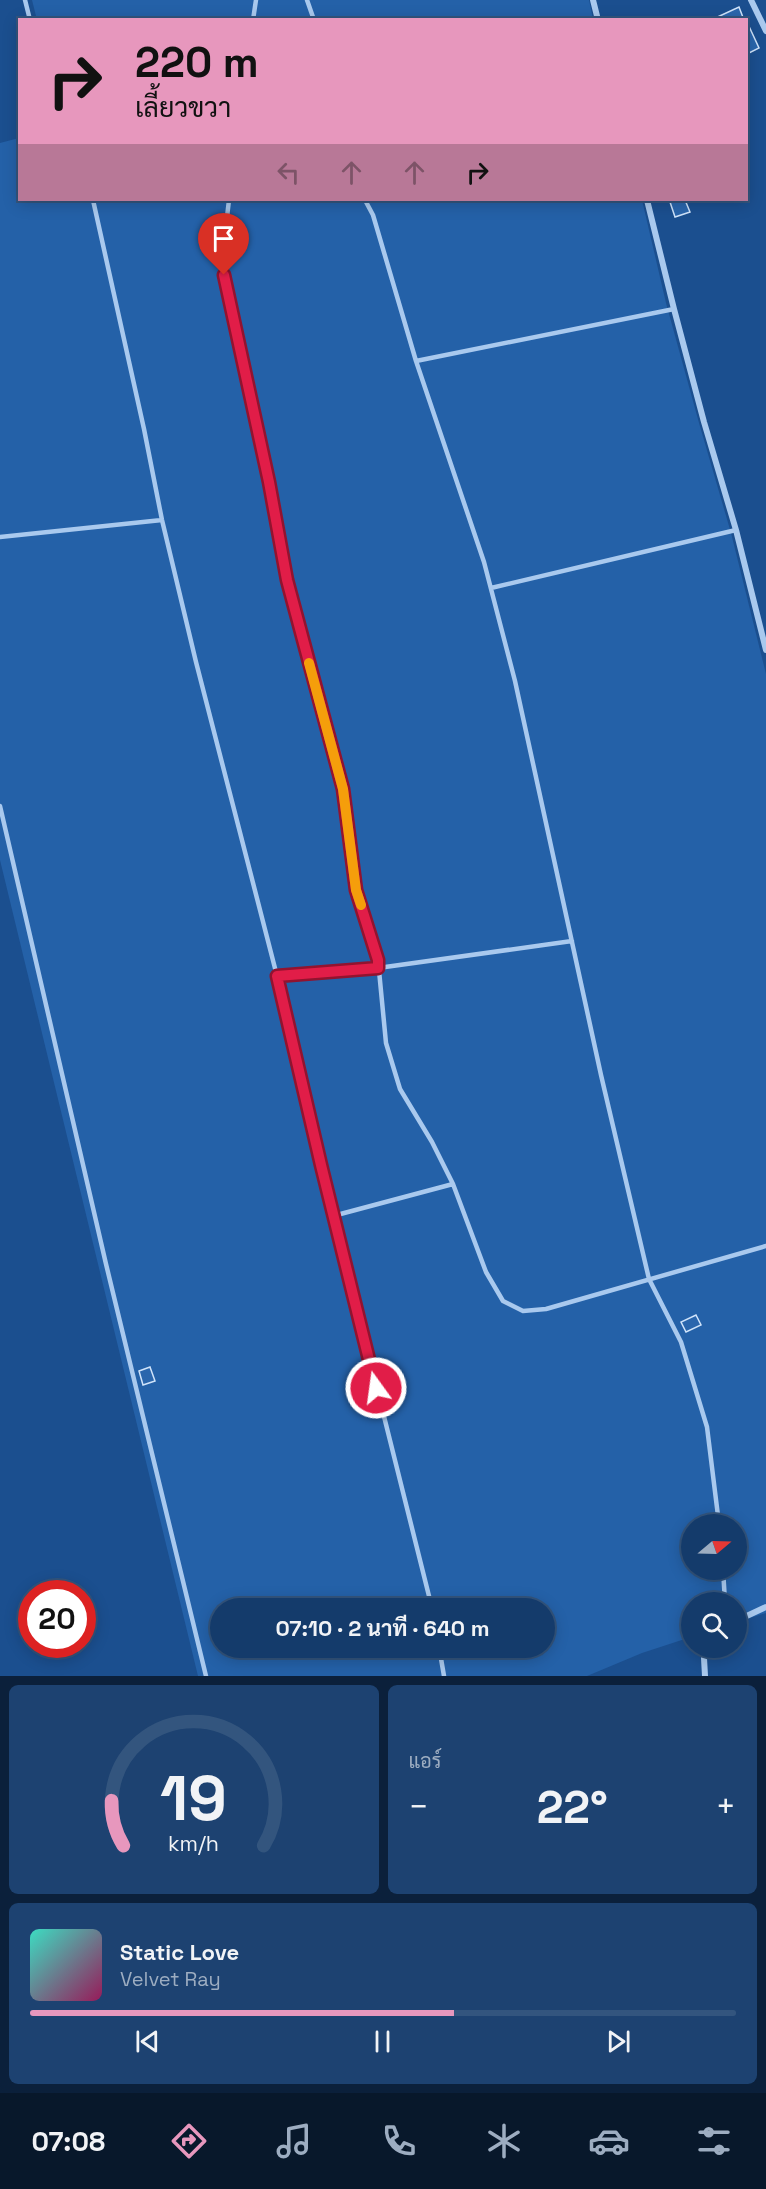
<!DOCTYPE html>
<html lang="th">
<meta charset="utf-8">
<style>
body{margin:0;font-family:"Space Grotesk",Sarabun,sans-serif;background:#1d4271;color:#f1f3f6;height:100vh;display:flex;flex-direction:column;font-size:22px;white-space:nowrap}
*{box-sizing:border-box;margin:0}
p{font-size:20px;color:#9dadc1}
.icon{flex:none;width:33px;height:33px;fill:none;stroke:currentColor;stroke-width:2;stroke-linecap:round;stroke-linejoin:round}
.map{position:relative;height:1676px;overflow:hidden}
.side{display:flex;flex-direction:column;gap:9px;padding:9px;background:#0b203b;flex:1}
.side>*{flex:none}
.top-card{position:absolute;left:18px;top:18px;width:730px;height:183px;border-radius:0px;box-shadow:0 3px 15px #0003,0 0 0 2px #33557e;background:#e797bd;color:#111;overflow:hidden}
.needle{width:39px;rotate:71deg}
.controls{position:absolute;left:681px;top:1514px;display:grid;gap:12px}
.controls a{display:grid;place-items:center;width:66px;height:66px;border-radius:50%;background:#143b6b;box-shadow:0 3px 15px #0003,0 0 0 2px #33557e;font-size:30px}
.speed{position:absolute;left:18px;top:1580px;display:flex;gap:12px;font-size:30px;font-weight:700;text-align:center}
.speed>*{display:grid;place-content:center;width:78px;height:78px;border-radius:50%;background:#143b6b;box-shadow:0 3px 15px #0003,0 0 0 2px #33557e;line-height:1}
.speed .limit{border:9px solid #d22;background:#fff;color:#111}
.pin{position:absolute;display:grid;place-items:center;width:51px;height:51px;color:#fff;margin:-62px -26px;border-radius:50% 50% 50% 0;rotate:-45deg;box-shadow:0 0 6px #0007}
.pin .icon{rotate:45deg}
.me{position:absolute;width:66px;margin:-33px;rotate:346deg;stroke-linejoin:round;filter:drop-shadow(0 0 4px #0008)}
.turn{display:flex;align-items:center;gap:21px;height:126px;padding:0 18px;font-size:27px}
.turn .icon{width:78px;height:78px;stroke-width:2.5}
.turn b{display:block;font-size:42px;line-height:51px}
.lanes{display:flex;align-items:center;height:57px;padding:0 18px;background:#0003;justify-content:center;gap:30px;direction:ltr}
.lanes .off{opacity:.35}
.big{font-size:45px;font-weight:700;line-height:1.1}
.side .card{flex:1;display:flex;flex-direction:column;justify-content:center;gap:9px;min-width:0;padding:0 21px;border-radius:9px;background:#1d4271}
.side .dial{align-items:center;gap:0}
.dial svg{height:156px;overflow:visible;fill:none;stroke:#33557e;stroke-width:7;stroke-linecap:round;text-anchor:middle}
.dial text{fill:#f1f3f6;stroke:none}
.song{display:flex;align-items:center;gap:18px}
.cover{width:72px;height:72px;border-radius:9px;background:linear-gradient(135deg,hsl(170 70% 55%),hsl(330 70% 35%))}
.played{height:6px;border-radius:3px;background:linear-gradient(90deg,#e797bd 60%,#33557e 60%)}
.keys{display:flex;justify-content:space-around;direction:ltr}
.heat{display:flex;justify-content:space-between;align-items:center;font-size:33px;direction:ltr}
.side .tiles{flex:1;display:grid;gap:9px;grid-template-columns:1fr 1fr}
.card:last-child{grid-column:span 2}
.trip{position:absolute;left:210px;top:1598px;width:345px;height:60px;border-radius:30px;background:#143b6b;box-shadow:0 3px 15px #0003,0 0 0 2px #33557e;font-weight:700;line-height:60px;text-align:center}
.dock{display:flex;height:96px;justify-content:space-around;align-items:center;background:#08182b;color:#9dadc1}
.dock .icon{width:42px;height:42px}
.dock .active{color:#e797bd}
.dock b{font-size:27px;color:#f1f3f6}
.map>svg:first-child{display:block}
.green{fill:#2461a8;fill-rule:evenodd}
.building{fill:#2a66ad;stroke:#cfe3fa;stroke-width:1.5}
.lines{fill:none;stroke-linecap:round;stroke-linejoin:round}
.lane{stroke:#a9c9ee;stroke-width:4.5}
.street{stroke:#a9c9ee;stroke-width:6}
.route-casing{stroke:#92132f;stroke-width:15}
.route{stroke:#e11d48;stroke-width:10}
.slow{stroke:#f59e0b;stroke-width:10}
</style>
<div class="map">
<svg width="766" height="1676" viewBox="0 0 766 1676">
<rect width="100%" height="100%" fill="#1b4f8f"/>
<path class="green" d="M32 0H589L593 19 37 20Z
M19 138 20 200H642L666 303 699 423 731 533 766 674V1613L737 1622 736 1602H692L691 1637 642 1653 587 1676H198L0 860V143ZM692 1524H736V1569H692ZM220 1608H544V1647H220Z"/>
<path class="building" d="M739 7 744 20H711Z
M747 22 759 48 747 54Z
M677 200H685L690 212 675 217 670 202Z
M696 1315 701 1325 686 1332 681 1322Z
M150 1367 155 1381 143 1385 139 1371Z"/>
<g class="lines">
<path class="lane" d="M25 0 30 20
M307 0 314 20
M253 20 256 0
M93 200 144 429 162 520 196 662 277 976 321 1165 432 1608
M229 200 223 251V275L269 482 287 580 343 789 356 890 378 960 386 1043 400 1089 432 1142 453 1184 486 1272 503 1301 523 1311 546 1309 766 1246
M365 200 373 215 416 361 674 309
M416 361 484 562 515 681 601 1075 649 1279 681 1342 707 1427 719 1524
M0 537 162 520
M491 588 736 530
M0 806 106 1264 206 1676
M277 976 378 968 572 941
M333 1216 453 1184
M723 1569 725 1602
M439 1647 444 1676"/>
<path class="street" d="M593 0 598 20
M751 0 766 31
M647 200 674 309 704 422 736 530 766 650
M736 1621 766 1607
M705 1676 704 1658 709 1647"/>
</g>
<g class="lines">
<defs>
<path id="route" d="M224 275 269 482 287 580 343 789 356 890 378 960V968L277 976 321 1165 376 1388"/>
</defs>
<use href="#route" class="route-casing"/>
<use href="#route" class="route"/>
<path class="slow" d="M309 663 343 789 356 890 361 905"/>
</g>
</svg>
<div class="controls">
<a><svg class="needle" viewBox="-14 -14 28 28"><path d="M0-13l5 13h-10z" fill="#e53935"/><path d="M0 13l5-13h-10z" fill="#9dadc1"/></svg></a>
<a><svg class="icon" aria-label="search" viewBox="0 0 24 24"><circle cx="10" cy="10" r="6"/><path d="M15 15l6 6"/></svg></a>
</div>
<div class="speed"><div class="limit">20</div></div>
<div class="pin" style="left:224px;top:275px;background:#d93025"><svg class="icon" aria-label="arrive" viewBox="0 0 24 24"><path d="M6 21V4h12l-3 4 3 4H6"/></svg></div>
<svg class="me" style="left:376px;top:1388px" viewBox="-20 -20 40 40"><circle r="17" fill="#e11d48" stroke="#fff" stroke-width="3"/><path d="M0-11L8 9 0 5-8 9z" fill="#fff"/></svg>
<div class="trip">07:10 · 2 นาที · 640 m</div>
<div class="top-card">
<div class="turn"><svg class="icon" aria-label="right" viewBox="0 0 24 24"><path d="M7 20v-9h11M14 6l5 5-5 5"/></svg><div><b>220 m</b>เลี้ยวขวา</div></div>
<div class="lanes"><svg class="icon off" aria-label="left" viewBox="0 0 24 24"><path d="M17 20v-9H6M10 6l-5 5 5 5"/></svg><svg class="icon off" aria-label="ahead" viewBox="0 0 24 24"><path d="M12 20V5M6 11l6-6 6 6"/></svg><svg class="icon off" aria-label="ahead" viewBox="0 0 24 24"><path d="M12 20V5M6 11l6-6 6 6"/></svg><svg class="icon" aria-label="right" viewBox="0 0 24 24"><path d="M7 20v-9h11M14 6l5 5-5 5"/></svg></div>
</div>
</div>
<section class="side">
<div class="tiles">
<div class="card dial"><svg viewBox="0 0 100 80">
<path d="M14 69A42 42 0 1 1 86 69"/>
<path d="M14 69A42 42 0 0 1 8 46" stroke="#e797bd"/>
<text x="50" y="56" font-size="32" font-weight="700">19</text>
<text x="50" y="72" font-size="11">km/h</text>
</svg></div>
<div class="card"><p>แอร์</p>
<div class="heat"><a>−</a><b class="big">22°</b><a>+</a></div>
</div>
<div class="card">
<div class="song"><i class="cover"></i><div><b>Static Love</b><p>Velvet Ray</p></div></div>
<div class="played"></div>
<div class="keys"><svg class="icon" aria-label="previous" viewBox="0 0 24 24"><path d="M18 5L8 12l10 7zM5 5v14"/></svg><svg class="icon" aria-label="pause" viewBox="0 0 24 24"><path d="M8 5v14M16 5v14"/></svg><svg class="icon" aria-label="next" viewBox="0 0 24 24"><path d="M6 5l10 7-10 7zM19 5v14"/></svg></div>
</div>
</div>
</section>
<nav class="dock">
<b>07:08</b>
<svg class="icon active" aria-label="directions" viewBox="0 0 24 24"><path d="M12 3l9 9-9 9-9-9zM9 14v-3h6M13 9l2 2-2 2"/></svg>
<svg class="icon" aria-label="music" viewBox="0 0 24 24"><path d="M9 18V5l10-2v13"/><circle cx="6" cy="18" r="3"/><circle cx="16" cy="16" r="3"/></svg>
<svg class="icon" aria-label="phone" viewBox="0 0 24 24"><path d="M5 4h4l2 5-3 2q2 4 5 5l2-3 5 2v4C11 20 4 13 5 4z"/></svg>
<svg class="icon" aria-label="climate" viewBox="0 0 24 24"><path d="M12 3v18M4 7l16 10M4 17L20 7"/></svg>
<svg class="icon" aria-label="car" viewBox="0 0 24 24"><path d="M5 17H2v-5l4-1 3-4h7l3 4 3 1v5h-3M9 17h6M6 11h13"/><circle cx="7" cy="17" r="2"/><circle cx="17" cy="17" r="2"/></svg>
<svg class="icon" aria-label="filters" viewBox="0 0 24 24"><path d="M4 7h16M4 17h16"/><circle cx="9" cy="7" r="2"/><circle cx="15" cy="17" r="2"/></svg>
</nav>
